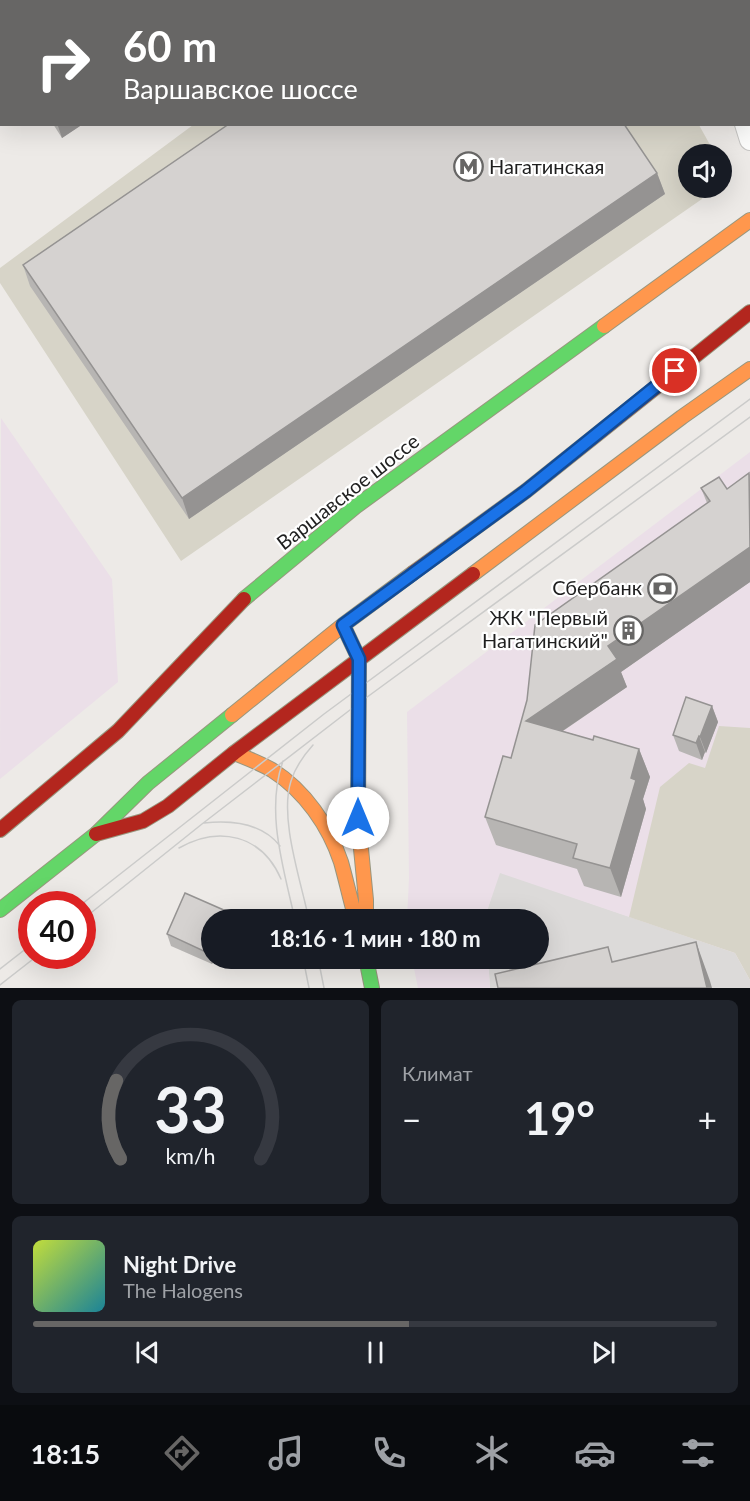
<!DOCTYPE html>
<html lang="ru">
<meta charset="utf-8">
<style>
body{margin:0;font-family:Lato,sans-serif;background:#20242c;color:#f1f3f6;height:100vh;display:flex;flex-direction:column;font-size:22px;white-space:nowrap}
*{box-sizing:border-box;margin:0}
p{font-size:20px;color:#9ea1a6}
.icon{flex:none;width:33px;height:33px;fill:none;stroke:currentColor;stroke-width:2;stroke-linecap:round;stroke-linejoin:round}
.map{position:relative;height:988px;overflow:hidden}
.panel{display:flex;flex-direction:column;gap:12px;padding:12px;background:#0d0f14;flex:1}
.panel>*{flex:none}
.guide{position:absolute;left:0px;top:0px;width:750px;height:126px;box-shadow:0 6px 24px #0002;background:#676665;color:#fff;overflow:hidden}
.tools{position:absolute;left:678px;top:144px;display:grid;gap:12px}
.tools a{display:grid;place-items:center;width:54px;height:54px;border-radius:50%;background:#171b24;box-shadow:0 6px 24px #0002;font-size:30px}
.speed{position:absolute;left:18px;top:891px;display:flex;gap:12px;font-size:30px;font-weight:700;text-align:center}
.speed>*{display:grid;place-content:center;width:78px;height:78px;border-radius:50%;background:#171b24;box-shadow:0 6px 24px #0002;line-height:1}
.speed .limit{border:9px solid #d22;background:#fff;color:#111}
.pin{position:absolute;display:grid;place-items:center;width:51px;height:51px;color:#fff;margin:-26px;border:3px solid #fff;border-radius:50%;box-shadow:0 2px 6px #0007}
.me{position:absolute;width:66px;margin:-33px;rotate:0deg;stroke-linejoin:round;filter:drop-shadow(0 0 4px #0008)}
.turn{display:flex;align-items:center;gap:21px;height:126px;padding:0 24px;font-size:27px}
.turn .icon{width:78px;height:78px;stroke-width:2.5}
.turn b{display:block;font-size:42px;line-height:51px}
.big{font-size:45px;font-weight:700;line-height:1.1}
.panel .card{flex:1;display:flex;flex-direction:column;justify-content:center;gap:9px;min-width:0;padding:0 21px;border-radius:9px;background:#20242c}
.panel .dial{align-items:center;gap:0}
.dial svg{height:156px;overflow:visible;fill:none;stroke:#363941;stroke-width:7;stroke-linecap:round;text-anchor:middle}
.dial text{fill:#f1f3f6;stroke:none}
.song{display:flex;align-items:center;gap:18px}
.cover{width:72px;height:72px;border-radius:9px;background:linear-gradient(135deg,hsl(70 70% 55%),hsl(190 70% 35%))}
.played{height:6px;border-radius:3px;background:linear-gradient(90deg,#676665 55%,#363941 55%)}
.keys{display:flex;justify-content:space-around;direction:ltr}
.heat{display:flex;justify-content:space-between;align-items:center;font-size:33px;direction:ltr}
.panel .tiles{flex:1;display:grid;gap:12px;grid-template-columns:1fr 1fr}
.card:last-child{grid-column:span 2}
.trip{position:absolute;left:201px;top:909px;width:348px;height:60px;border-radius:30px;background:#171b24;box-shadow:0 6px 24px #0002;font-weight:700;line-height:60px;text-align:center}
.dock{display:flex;height:96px;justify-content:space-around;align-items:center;background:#090b0e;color:#9ea1a6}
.dock .icon{width:42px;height:42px}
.dock .on{color:#676665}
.dock b{font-size:27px;color:#f1f3f6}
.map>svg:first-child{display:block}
.residential{fill:#dcdad9}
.industrial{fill:#ebdfe8}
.construction{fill:#d7d4c8}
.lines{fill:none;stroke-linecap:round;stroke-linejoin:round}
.street-casing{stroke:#c6c5c3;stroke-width:22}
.fast-casing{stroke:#98967e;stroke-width:16}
.slow-casing{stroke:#98967e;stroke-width:16}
.jam-casing{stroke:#98967e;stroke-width:16}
.street{stroke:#fcfcfb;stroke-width:20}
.fast{stroke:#63d668;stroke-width:14}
.slow{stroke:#ff974d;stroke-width:14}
.jam{stroke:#b3261e;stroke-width:14}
.tram{stroke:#cbcbca;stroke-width:1.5}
.rail-casing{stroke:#cbcbca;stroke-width:7}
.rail{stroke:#fff;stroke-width:4.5;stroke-dasharray:14;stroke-linecap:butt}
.wall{fill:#b7b5b3}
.shaded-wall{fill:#959392}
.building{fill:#d5d2d0;stroke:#959392;stroke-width:1.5}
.route-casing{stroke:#114b97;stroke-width:15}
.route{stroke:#1a73e8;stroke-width:10}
.labels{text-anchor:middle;stroke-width:4.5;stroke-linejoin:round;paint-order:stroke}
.poi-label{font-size:20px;fill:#1f1f1f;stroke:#fff;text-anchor:end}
.street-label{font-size:20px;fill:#1f1f1f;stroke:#fff}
</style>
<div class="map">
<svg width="750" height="988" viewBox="0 0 750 988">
<rect width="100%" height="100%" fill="#edeae7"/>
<path class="residential" d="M499 872 735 953 750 980V988H490L488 959 538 958V920L486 919V914Z"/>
<path class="industrial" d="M1 418 112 579 118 682 0 779Z
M750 452V980L735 953 500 873 486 914V919L407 920 409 878 407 712Z
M412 959H488L490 988H418Z"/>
<path class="construction" d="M193 125H699L714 152 713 154H688V188H705L702 199 181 561 0 283V268Z
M719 726 750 728V980L735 953 629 917 660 787 689 763 705 768Z"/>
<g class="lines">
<defs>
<path id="street" d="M700 0V2
M745 124 750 140"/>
<path id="fast" d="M244 599 355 507 604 326
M0 910 96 834 148 783 232 715
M366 958 372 988"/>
<path id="slow" d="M604 326 750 220
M473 574 682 417 750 369
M343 625 359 659 358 818 366 900V920
M232 715 343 625 413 573
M234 753C247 758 260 763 272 770 305 791 329 826 341 862 346 880 350 898 355 916"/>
<path id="jam" d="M413 573 526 491 750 312
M0 830 118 731 244 599
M96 834 143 821 168 806 234 753 473 574"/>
</defs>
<use href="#street" class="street-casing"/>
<use href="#fast" class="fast-casing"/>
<use href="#slow" class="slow-casing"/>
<use href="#jam" class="jam-casing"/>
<use href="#street" class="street"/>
<use href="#fast" class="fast"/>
<use href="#slow" class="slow"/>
<use href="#jam" class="jam"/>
<path class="tram" d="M283 761C265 812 284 869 295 920
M204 823C232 820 262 823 280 846
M179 848C219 825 262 835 281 879
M82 904 324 714 750 399
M82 920 202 824 359 703 750 417
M309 920C301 881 279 818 291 781 295 768 304 755 313 745
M303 958 309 988
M318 958 324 988
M0 969 32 944
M0 985 37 956"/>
<defs>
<path id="rail" d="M4 2 6 0
M85 2 87 0
M112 2 115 0
M0 58 2 57"/>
</defs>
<use href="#rail" class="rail-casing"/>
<use href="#rail" class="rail"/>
</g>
<path class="wall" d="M2 74V112L0 113V75Z
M53 124H83L62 138Z
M657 173 665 194 189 519 30 286 23 265Z
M750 474V582L621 672 627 687 563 731 593 740 639 749 650 777 643 799 646 809 621 897 584 886 577 869 496 845 485 817 511 758 707 503 701 488 727 489Z
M712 706 718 722 706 753 705 752 702 760 679 751 673 735Z
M229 920 212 958H215L212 964 171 946 167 934Z"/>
<path class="shaded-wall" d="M198 0H211L209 2H196Z
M60 124H83L62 138 58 126Z
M657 173 665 194 189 519 182 498Z
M750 547V582L621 672 627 687 536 749 526 721 608 646Z
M712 706 718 722 706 753 700 737Z
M699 736 705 752 702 760 696 743Z
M639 749 650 777 643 799 646 809 621 897 610 868 631 778Z
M226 911 229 920H223Z
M696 942 710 981 712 988H707Z
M212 945V958H215L212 964 208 953Z"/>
<path class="building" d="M148 0H198L196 2H146Z
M411 0H539L540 2H409Z
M2 74V98L0 99V75Z
M229 124H624L657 173 182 498 23 265Z
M749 473 750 547 608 646 617 659 526 721 593 740 594 736 639 749 631 778 636 780 610 868 573 858 577 844 485 817 503 756 511 758 527 700 535 625 710 501 701 488 719 477 727 489Z
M686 697 712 706 700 737 699 736 696 743 673 735Z
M185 893 226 911 223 920H212V945L208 953 167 934Z
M696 942 707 988H498L495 974 608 947 612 962Z"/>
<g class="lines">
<defs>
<path id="route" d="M358 818 359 659 343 625 526 491 675 371"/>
</defs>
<use href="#route" class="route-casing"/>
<use href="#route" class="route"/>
</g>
<defs>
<symbol id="metro-ring" viewBox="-11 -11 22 22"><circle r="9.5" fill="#fff" stroke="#676665" stroke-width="1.5"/><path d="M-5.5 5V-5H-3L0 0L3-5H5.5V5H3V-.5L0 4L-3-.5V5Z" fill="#676665"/></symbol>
<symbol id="bank-ring" viewBox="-11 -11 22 22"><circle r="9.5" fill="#fff" stroke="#676665" stroke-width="1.5"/><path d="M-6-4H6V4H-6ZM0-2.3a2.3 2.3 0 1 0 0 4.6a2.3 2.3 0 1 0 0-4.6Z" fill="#676665"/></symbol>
<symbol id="building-ring" viewBox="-11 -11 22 22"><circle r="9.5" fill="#fff" stroke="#676665" stroke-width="1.5"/><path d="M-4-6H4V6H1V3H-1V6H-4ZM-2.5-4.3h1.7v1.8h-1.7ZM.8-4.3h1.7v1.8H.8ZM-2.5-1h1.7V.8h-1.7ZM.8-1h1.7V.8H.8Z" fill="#676665"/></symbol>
</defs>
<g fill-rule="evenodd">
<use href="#metro-ring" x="452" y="150" width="33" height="33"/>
<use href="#bank-ring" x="646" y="572" width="33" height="33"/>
<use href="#building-ring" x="612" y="614" width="33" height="33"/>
</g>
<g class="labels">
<g class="poi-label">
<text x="489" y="174" text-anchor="start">Нагатинская</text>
<text x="642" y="595">Сбербанк</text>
<text x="608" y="625">ЖК "Первый<tspan x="608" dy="23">Нагатинский"</tspan></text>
</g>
<g class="street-label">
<text transform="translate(348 492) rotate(-38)" y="7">Варшавское шоссе</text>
</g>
</g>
</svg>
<div class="tools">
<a><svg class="icon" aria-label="sound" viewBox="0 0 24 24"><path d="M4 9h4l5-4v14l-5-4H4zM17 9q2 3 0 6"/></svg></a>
</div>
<div class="speed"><div class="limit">40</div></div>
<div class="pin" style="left:675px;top:371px;background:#d93025"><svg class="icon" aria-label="arrive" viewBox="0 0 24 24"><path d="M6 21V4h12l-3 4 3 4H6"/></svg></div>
<svg class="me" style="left:358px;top:818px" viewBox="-20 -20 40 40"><circle r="19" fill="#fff"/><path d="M0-13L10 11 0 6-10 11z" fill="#1a73e8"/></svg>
<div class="trip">18:16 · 1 мин · 180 m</div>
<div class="guide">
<div class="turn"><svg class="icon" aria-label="right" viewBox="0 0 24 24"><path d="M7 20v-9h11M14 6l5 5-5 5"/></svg><div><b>60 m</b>Варшавское шоссе</div></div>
</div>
</div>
<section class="panel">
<div class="tiles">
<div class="card dial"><svg viewBox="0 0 100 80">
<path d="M14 69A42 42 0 1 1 86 69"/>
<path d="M14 69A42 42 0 0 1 12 29" stroke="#676665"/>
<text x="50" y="56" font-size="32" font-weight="700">33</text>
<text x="50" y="72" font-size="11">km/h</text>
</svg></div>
<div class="card"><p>Климат</p>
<div class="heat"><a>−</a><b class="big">19°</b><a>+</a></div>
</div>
<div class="card">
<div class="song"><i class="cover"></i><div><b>Night Drive</b><p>The Halogens</p></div></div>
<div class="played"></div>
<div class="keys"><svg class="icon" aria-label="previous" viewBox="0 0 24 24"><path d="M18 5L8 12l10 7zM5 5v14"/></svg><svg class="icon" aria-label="pause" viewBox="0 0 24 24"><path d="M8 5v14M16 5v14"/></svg><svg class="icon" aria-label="next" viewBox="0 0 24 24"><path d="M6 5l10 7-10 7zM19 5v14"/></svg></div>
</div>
</div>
</section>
<nav class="dock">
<b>18:15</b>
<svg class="icon on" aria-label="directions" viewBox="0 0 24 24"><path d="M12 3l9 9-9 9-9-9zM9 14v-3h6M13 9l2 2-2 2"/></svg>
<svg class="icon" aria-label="music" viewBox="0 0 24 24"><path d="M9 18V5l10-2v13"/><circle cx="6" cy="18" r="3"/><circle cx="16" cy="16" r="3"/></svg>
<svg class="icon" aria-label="phone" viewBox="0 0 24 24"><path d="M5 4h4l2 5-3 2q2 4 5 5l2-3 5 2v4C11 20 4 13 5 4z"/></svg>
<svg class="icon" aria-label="climate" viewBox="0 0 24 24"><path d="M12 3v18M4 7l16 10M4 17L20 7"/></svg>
<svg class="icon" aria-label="car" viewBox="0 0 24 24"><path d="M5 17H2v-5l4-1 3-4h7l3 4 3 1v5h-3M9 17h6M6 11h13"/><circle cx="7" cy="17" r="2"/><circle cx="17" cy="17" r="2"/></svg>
<svg class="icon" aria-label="filters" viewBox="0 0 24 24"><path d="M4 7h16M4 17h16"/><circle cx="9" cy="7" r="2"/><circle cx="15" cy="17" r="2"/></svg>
</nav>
